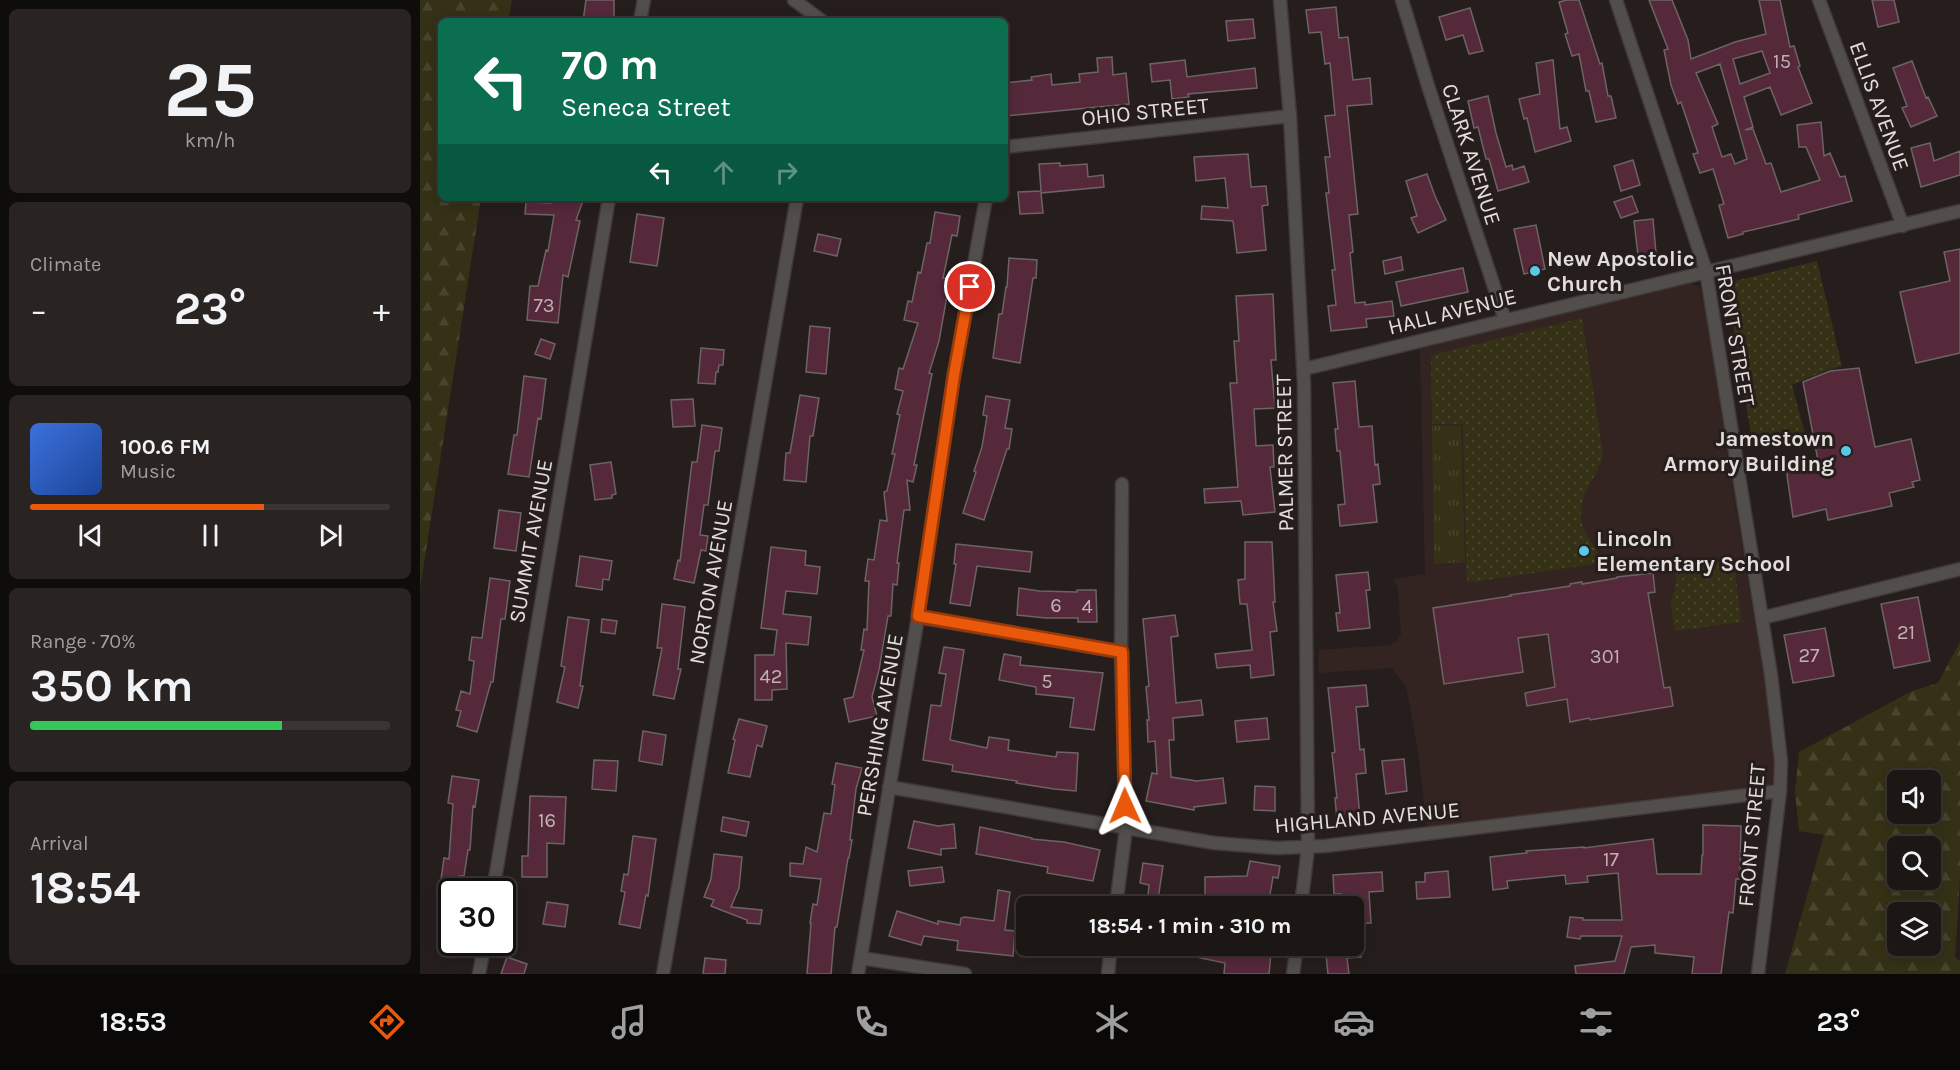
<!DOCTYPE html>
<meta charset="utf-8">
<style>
body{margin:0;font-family:Karla,sans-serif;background:#292322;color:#f1f3f6;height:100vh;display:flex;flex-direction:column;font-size:22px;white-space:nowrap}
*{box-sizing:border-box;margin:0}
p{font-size:20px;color:#a09fa0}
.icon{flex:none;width:33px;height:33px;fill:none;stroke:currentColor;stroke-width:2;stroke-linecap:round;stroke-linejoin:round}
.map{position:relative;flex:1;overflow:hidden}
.panel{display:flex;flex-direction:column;gap:9px;padding:9px;background:#0f0c0c;width:420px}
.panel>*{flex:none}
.top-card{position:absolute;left:18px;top:18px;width:570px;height:183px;border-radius:9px;box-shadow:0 3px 15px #0003,0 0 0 2px #3a3534;background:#0b6e4f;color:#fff;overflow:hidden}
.buttons{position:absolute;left:1467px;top:770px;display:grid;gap:12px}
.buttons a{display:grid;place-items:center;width:54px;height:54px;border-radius:9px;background:#1c1615;box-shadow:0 3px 15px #0003,0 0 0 2px #3a3534;font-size:30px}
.speed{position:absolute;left:18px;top:878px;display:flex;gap:12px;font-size:30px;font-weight:700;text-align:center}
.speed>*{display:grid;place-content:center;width:78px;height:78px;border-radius:50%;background:#1c1615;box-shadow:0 3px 15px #0003,0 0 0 2px #3a3534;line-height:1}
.speed .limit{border:3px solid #111;border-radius:9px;background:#fff;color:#111}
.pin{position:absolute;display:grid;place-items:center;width:51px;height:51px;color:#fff;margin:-26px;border:3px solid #fff;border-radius:50%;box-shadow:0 2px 6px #0007}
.me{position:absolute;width:66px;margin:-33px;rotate:359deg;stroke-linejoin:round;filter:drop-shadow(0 0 4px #0008)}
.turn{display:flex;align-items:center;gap:21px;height:126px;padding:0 24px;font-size:27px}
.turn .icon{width:78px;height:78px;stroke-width:2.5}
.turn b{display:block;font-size:42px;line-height:51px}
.lanes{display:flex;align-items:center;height:57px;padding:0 24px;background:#0003;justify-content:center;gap:30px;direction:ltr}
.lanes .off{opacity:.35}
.big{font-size:45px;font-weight:700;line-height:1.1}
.panel .tile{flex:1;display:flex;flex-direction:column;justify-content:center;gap:9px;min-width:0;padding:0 21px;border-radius:9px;background:#292322}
.panel .dial{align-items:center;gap:0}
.dial b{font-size:78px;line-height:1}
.song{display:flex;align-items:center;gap:18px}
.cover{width:72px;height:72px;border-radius:9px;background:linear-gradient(135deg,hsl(220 70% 55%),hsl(220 70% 35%))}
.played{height:6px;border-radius:3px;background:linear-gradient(90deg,#ea580c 65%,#3a3534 65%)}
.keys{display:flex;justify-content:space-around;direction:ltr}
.heat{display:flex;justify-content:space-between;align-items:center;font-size:33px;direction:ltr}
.charge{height:9px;border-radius:4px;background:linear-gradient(90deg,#34c759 70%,#3a3534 0)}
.trip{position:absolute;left:596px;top:896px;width:348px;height:60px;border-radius:9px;background:#1c1615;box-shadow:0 3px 15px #0003,0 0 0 2px #3a3534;font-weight:700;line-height:60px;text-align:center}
.dock{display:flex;height:96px;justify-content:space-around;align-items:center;background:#0b0908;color:#a09fa0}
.dock .icon{width:42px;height:42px}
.dock .current{color:#ea580c}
.dock b{font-size:27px;color:#f1f3f6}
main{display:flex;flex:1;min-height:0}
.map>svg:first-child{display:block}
.built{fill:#332421}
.grass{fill:url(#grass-dots)}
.forest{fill:url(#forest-firs);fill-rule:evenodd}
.park{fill:url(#park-tufts)}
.building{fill:#55293a;stroke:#6d6366;stroke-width:1.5;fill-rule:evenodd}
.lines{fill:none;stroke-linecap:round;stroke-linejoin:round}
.street-casing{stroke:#403937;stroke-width:15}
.street{stroke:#514e4b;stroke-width:12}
.route-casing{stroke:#983908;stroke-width:15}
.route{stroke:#ea580c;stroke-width:10}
.poi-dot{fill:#59c8e5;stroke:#261e1c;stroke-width:2}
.labels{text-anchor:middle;stroke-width:6;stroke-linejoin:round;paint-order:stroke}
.number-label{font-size:20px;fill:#c0b0b4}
.street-label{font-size:22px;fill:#e3dddc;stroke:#261e1c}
.poi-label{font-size:22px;font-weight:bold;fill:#e3dddc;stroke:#261e1c;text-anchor:start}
</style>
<main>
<section class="panel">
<div class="tile dial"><b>25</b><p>km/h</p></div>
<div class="tile"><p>Climate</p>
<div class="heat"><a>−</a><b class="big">23°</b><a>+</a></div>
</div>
<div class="tile">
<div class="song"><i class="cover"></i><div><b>100.6 FM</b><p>Music</p></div></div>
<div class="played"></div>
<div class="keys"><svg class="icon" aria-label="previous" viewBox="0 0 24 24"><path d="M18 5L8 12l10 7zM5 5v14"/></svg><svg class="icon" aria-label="pause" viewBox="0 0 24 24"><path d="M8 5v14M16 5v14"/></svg><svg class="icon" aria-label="next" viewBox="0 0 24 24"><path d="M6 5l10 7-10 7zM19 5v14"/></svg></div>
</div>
<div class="tile"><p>Range · 70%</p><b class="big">350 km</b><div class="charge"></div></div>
<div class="tile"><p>Arrival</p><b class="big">18:54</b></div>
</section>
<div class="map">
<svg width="1540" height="974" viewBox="0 0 1540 974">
<defs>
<pattern id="grass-dots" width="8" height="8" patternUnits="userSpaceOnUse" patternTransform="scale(1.5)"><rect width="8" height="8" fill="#343116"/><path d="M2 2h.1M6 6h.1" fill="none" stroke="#48452c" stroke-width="1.8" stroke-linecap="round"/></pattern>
<pattern id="forest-firs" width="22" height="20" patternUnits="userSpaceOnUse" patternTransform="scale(1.5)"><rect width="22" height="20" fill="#343116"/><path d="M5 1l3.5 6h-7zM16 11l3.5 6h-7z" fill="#48452c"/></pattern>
<pattern id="park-tufts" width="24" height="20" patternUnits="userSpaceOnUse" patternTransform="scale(1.5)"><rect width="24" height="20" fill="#343116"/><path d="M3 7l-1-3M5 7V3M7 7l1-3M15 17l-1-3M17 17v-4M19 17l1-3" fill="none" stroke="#48452c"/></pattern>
</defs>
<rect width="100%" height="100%" fill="#261e1c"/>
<path class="built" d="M1269 283 1279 286 1285 310 1319 529 1351 721 1354 758V782L1348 787 1007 827 998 751 986 686 972 668 898 673 899 650 970 645 975 642 981 634 978 589 974 579 1005 574 1000 349Z"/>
<path class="grass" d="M1397 261 1422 366 1407 370 1372 385 1385 434 1333 447 1306 283Z
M1162 318 1183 454C1178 478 1160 490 1161 517 1162 535 1180 549 1179 560L1173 564 1047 583 1043 424H1012L1011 355Z
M1314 560 1321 622 1255 631 1251 606 1256 583 1255 569Z"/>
<path class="forest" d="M0 0H92L88 21H21V198H61L0 589Z
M1540 642V878L1535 957 1540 961V974H1365L1404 835 1379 831 1375 792 1379 752 1492 691 1518 683ZM1478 780H1510V813H1478ZM1478 846H1510V879H1478ZM1478 912H1510V945H1478Z"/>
<path class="park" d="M1041 425 1045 562 1014 564 1012 426Z"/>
<path class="building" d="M166 0H194V21H163Z
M1147 0H1159L1180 64 1182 63 1188 96H1191L1196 118 1176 122 1169 91H1166L1159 54 1152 56 1145 34 1148 33 1139 2Z
M1229 0H1252L1268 40 1271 59 1315 42 1346 34 1339 0H1360L1370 47 1374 46 1380 66 1378 67 1392 103 1361 115 1350 87 1324 97 1333 127 1325 130 1333 129 1346 164 1351 163 1361 192 1400 180 1386 147H1379L1377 125 1401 122 1404 156 1410 153 1420 177 1425 176 1432 201 1378 215 1379 219 1323 232V234L1308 238 1299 205 1304 204 1293 169 1280 173 1273 154 1278 153 1261 102 1258 104 1251 85 1244 50 1248 49ZM1342 51 1350 73 1320 84 1313 59ZM1300 64 1327 159 1315 164 1311 154 1302 157 1292 127 1298 124 1276 73Z
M1452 0H1474L1479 22 1458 27Z
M916 7 919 38 928 37 933 80 950 78 952 104 927 106 938 214 929 215 933 252 930 253 935 303 945 302V305L972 301 974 316 946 319 947 327 911 331 908 306 916 305 912 270H915L906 193H909L905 157H910L905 116 915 115 910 63 905 64 901 32 889 33 886 10Z
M1050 8 1063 51 1049 54 1043 35 1026 40 1019 17Z
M833 19 835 38 808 41 806 21Z
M692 57 693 75 706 73 709 104 585 116V83L612 80 611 77 631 74 632 85 660 82 659 74 678 72 677 58Z
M765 60 767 77 835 68 837 88 768 94 769 97 752 99 750 80 732 82 730 64Z
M1133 60 1140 129 1147 127 1151 141 1115 152 1107 118 1104 119 1099 99 1120 94 1116 63Z
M1492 61 1506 98 1508 97 1517 116 1491 127 1482 108 1487 106 1473 68Z
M1068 96 1076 133 1086 167 1092 165 1093 170 1104 166 1109 182 1078 191 1069 159H1066L1058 127 1054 128 1048 101Z
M1510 143 1514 161 1540 151V175L1501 187 1491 148Z
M828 154 831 187 846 186 848 205 842 206 846 250 817 253 813 221 781 219 782 206 808 208 805 178 776 181 774 157Z
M1213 160 1220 185 1201 191 1194 166Z
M640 163V166L667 164 668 177 683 175 684 187 621 193 623 213 600 214 598 192 621 191 619 164Z
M1007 174 1015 196 1026 220 998 233 991 218 997 216 986 181Z
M1212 196 1218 212 1201 218 1194 202Z
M133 198H164L156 220 160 221 148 277 143 275 138 323 107 320 110 286H118L126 250 128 251 134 215 105 214 106 202 131 203Z
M515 212 540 216 537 236 532 235 523 278 530 279 519 341 509 373 512 374 494 465H497L493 482 487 480 490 510H484L477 563H479L477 585 473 584 471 616H468L459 670 452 697 457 716 429 722 424 699 433 697 444 650H441L444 629 447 630 449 581H445L448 559 454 560 460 520 467 521 464 492 467 491 475 454H472L480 415 477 414 483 391 475 389 479 368 483 369 498 323 484 320 488 301 492 302 498 272 501 273 507 243H510Z
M217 214 244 218 237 266 210 262Z
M1233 219 1236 253 1218 255 1214 221Z
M1116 225 1125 269 1104 274 1094 229Z
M398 234 421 239 417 256 394 251Z
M1540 249V353L1496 363 1480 292 1530 281 1524 252Z
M981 257 983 270 965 274 963 261Z
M589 258 617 260 616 278H613L600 363 573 358 579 314H582L586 287H587Z
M1043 268 1048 292 981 306 976 282Z
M853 294 856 360H851L855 408 834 409 836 446 853 445 854 467H850L855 512 823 515 821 501 785 503 784 489 818 487 810 383H817L814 341H819L816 296Z
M390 326 410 328 406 374 386 372Z
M121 339 135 344 130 359 115 354Z
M281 348 304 350 303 365H299L298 372H296L295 384 278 383Z
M1439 368 1455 447 1491 439 1500 480 1492 482 1494 487 1469 493 1472 506 1408 520 1406 509 1373 517 1366 468 1374 459 1400 471 1383 382 1410 371Z
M104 376 126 379 121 419 118 418 109 477 88 474 94 435H97Z
M935 381 939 427 952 426 955 465 958 464 960 484 953 485 957 522 920 526 918 505 925 504 920 451H917L915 429H918L913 383Z
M380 395 399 398 393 436H390L386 482 364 480 366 453H370Z
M566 396 590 400 585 428 592 429 589 449H587L564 520 543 513 556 472 554 471 562 447 567 416 563 415Z
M273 399 275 426 253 427 251 400Z
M282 425 302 428 299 451H295L288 505H284L280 535 288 536 286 551 281 550 274 583 254 579 258 560 260 561 272 462H277Z
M191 462 196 494 192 495V498L175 500 170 465Z
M79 510 101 513 96 551 74 548Z
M825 542H852L855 602H853L857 631 850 632 854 675 831 678 830 665 797 668 795 654 832 650 827 604H820L818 580 825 579Z
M536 544 612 552 610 572 557 566 550 606 530 603 536 564H534Z
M351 547 386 551 385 565 400 567 397 594 366 591 363 614 391 617 388 645 366 643 367 689 352 690V700H335V655H354L357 630 341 628Z
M160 556 192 561 189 580 183 579 182 590 156 586Z
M948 572 950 590H946L950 628 918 631 916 613H920L916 575Z
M1233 573 1235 592 1228 593 1244 688 1250 687 1253 706 1170 720 1169 718 1150 722 1147 699 1107 706 1105 693 1135 687 1128 634 1098 638 1103 672 1024 684 1013 608 1091 596 1090 595 1150 586V584L1162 582V584L1197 578V577Z
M70 578 90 581 85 619H81L73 682H71L57 732 37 726 41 711 36 710 41 691 50 694 54 661 49 660 52 637 62 638Z
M599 588 619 591 657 592V590H676L677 622H658V618H626L597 615Z
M1498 597 1510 661 1474 668 1461 604Z
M242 604 265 607 258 669H261L254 699 233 695 242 648H237Z
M755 615 758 636 751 637 756 703 781 700 783 715 753 718 754 740H749L751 777 777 781 803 778 806 803 774 807V810L726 801 732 773 737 774 735 741 728 742 727 720H729L726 687 729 686 723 619Z
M148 617 169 620 160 686H163L158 708 137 702 145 667 141 666Z
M182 619 197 621 195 634 181 632Z
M1405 628 1414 676 1373 683 1364 635Z
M524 647 544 650 530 740 567 748 569 737 589 740 588 750 636 757 637 752 658 753 656 791 634 789 596 783 597 781 532 771 533 765 503 760 511 705 521 706 526 674 519 673Z
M584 654 601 657 600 665 683 673 674 730 650 727 654 698 616 694V687L579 680Z
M946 685 948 706 936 707 940 750 944 749 946 773 936 774 940 817 917 820 915 798H917L912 753 915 752 908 688Z
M847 718 849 739 817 742 815 721Z
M319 719 347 726 342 747 337 745 330 777 308 773 315 740 313 739Z
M223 731 246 735 242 765 219 761Z
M984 759 987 791 966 794 962 761Z
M174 760 198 761 196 791 172 789Z
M416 763 442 768 436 789 430 840H432L429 858H428L417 927H415L411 974H387L391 923H390L393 904 397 905 401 879 370 876V863L383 864 386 847 397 852 404 813 411 814 415 785 412 784Z
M32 776 59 780 55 807 53 806 50 850H48L44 876H39L38 888 20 886 24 858 29 859 33 804 28 803Z
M835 786 855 787V811L834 810Z
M110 796 146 797 144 844 127 843V877H102V856H108Z
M303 817 329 822 326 836 301 831Z
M494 821 518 826 534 824 536 848 521 849V855L488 848Z
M1283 825 1321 826 1320 879H1316L1313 913 1309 912 1301 974H1272L1274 957 1235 953V945L1211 947 1204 974H1156L1155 966 1195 961 1202 936H1161L1160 939 1147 937 1150 917 1163 918V920H1202L1198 873 1167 876 1168 882 1146 884 1145 875 1087 881 1088 888 1073 890 1070 857 1107 853 1106 851 1164 847V848L1233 839 1237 874H1281L1282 855H1283Z
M560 827 612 838V839L644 842 680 850 673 881 627 873 628 867 556 854Z
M213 836 236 839 228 896 226 895 220 928 199 924 205 892 201 891 204 874 208 875Z
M294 854 322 857 319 888 311 907 342 910 340 924 327 923V920L291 906 294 900 284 897 291 879Z
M830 861 860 866 858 878 853 877 848 906 802 898 801 906H785V877L827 876Z
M723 863 743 866 737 906H727L729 885 720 883Z
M522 867 524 882 490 886 488 871Z
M1028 871 1030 897 997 899 996 882H1005V873Z
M962 872 963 891 949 892 951 923 933 924V906H922L921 894H914L913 875Z
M578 890 590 892 585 930 595 931 593 956 537 950 538 941 504 936 501 945 469 936 477 911 518 924V921L540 925 541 918 545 917 574 921Z
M127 902 148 905 145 927 123 924Z
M754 945H788V947L851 953 849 974H804L805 963 752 952Z
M905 945H940L941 957 927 958 929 974H908Z
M87 957 107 964 104 974H81Z
M285 958 306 960 305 974H283Z"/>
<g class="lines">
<defs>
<path id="street" d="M374 0 402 21
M860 0 870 116 884 384 888 848 881 906
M982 0 1009 89 1085 320
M1196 0 1286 271 1351 675 1361 761 1360 791 1338 974
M1399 0 1483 226
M220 21 224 0
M585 147 870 116
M884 369 1540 211
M498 617 701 652
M1342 618 1540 569
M469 787 794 843 857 848 905 846 1360 791
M73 891 189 198
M696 906 706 828 701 652 702 484
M441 958 545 974
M59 974 65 942
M243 974 377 198
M438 974 498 617 534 375 566 198
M688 974 691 945
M873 974 877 945"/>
</defs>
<use href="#street" class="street-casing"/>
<use href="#street" class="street"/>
</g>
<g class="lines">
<defs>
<path id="route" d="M550 287 534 375 498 616 702 652 705 806"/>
</defs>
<use href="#route" class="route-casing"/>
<use href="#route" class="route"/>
</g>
<g class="poi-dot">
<circle cx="1115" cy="271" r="6"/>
<circle cx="1426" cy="451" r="6"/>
<circle cx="1164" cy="551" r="6"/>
</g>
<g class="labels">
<g class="number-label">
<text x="1362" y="68">15</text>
<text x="124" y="312">73</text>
<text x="636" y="612">6</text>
<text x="667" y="613">4</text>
<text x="1486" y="639">21</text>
<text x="1389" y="662">27</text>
<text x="1185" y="663">301</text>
<text x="351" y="683">42</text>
<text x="627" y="688">5</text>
<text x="127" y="827">16</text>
<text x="1191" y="866">17</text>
</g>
<g class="street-label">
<text transform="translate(1460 106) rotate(70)" y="8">ELLIS AVENUE</text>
<text transform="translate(725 111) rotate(-6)" y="8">OHIO STREET</text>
<text transform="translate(1052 154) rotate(72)" y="8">CLARK AVENUE</text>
<text transform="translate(1032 311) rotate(-14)" y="8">HALL AVENUE</text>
<text transform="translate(1316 335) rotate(80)" y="8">FRONT STREET</text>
<text transform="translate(864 453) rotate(-91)" y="8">PALMER STREET</text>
<text transform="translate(110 541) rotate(-80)" y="8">SUMMIT AVENUE</text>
<text transform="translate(290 582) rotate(-80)" y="8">NORTON AVENUE</text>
<text transform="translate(459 725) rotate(-80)" y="8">PERSHING AVENUE</text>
<text transform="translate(947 817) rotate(-5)" y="8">HIGHLAND AVENUE</text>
<text transform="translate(1331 835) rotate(-85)" y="8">FRONT STREET</text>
</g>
<g class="poi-label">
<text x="1127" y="266">New Apostolic<tspan x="1127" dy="25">Church</tspan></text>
<text x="1414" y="446" text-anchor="end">Jamestown<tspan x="1414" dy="25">Armory Building</tspan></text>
<text x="1176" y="546">Lincoln<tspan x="1176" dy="25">Elementary School</tspan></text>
</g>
</g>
</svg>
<div class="buttons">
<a><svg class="icon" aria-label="sound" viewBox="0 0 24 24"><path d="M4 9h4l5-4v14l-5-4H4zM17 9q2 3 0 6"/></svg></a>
<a><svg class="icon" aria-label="search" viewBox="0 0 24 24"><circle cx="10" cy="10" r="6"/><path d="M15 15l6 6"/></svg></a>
<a><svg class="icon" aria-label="layers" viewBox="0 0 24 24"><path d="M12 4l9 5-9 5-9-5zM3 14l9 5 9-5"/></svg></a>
</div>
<div class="speed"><div class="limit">30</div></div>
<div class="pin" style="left:550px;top:287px;background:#d93025"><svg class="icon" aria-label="arrive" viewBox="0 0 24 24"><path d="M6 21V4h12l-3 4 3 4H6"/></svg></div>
<svg class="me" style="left:705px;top:806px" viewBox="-20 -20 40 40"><path d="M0-17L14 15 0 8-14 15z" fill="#ea580c" stroke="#fff" stroke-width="4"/></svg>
<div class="trip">18:54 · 1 min · 310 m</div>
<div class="top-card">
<div class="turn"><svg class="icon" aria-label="left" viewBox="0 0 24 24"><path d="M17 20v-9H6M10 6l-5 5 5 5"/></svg><div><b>70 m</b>Seneca Street</div></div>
<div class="lanes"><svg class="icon" aria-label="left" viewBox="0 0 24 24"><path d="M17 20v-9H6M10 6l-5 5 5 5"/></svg><svg class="icon off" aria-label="ahead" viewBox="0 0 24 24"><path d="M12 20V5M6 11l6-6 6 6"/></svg><svg class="icon off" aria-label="right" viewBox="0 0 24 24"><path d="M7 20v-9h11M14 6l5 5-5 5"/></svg></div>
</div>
</div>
</main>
<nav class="dock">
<b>18:53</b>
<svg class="icon current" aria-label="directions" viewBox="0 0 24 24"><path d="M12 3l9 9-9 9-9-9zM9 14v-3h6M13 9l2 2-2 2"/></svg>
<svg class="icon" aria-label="music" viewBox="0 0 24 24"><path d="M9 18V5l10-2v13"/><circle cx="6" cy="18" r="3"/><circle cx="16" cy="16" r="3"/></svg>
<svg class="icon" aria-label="phone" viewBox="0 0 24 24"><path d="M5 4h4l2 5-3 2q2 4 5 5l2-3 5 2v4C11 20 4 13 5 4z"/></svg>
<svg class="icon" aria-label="climate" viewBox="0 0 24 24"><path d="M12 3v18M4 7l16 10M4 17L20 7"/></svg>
<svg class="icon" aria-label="car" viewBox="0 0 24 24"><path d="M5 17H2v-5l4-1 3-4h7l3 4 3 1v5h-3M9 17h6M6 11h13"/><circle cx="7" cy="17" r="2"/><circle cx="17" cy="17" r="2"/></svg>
<svg class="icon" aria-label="filters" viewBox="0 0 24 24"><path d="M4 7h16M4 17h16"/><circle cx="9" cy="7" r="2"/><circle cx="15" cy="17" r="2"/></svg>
<b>23°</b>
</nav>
